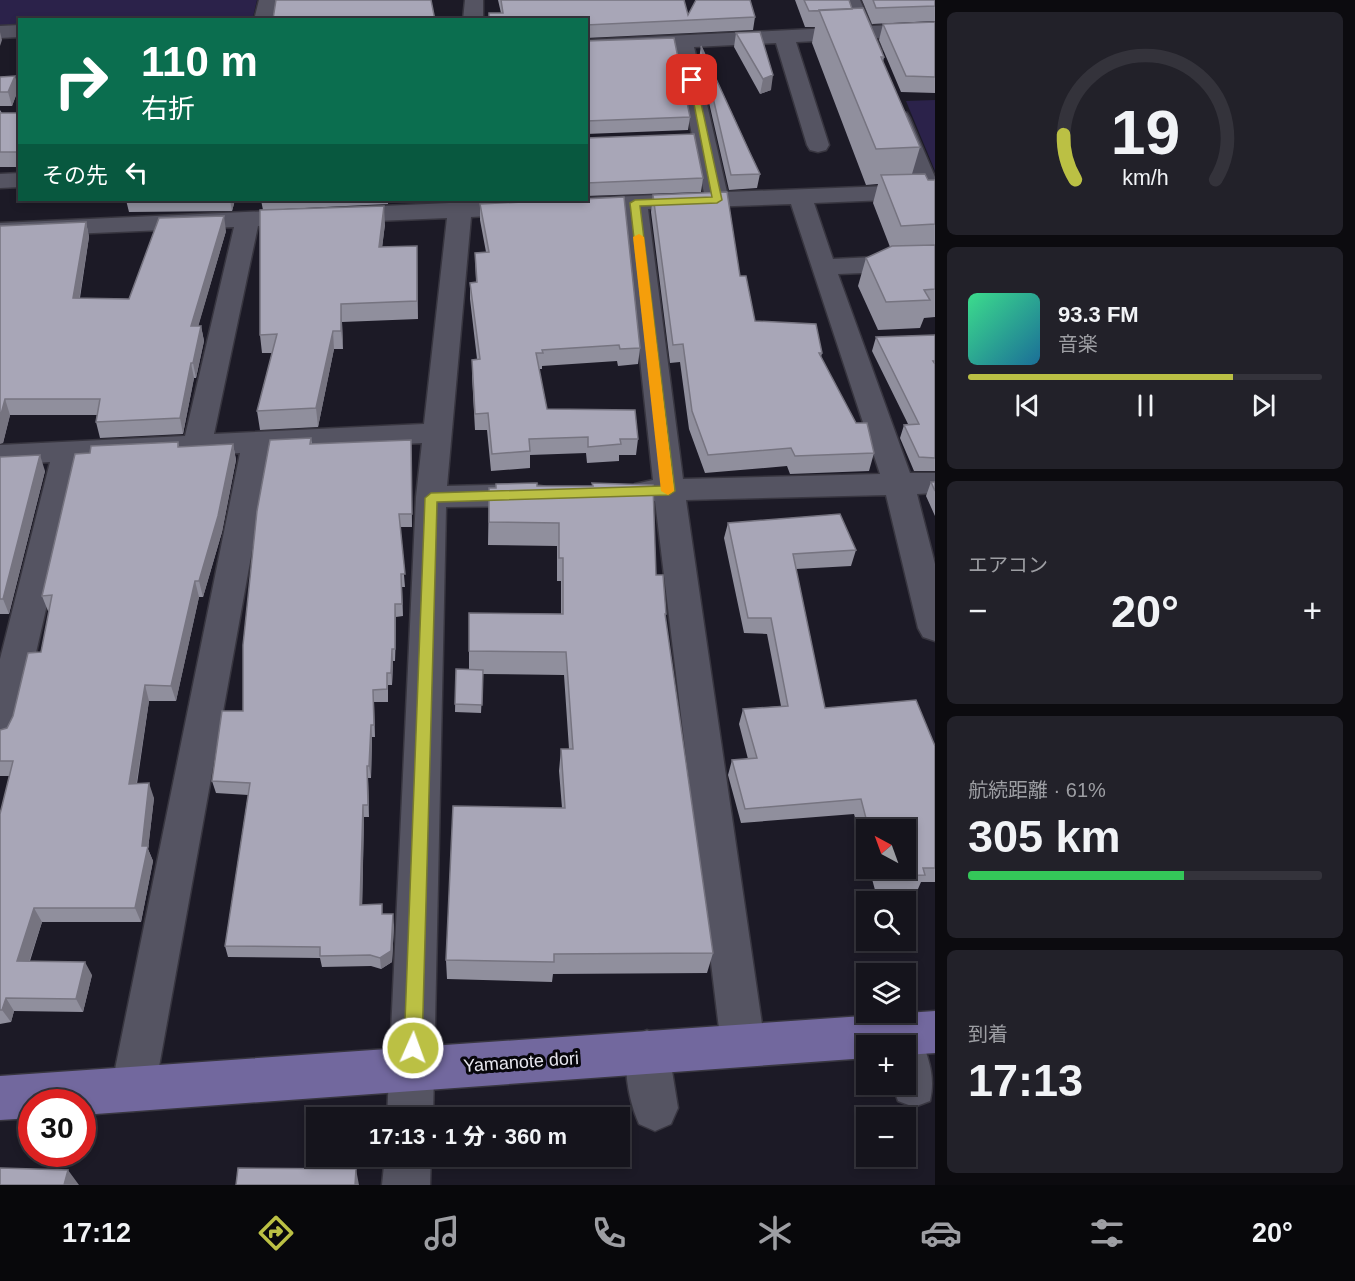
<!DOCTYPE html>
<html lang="ja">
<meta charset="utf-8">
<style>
body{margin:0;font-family:Arial,"Noto Sans JP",sans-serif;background:#222129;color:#f1f3f6;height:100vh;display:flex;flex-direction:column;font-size:22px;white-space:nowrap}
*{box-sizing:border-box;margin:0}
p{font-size:20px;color:#9d9ea3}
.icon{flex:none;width:33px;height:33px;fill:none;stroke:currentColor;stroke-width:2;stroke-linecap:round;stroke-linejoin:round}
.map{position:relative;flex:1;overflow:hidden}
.drawer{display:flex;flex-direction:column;gap:12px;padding:12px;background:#0c0b0f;width:420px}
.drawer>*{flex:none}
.banner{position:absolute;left:18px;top:18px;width:570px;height:183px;border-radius:0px;box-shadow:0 3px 9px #0003,0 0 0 2px #34333b;background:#0b6e4f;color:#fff;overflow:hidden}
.needle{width:39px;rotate:319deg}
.tools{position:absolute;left:856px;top:819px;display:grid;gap:12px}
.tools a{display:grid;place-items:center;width:60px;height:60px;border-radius:0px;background:#15141c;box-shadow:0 3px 9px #0003,0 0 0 2px #34333b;font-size:30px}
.speed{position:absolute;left:18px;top:1089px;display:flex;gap:12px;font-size:30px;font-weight:700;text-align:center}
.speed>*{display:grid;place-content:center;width:78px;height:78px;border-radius:50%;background:#15141c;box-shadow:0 3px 9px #0003,0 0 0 2px #34333b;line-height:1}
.speed .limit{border:9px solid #d22;background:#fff;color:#111}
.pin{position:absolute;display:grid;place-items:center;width:51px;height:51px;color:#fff;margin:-26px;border-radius:12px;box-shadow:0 3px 9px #0006}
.me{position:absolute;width:66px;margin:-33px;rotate:2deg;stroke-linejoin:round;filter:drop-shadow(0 0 4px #0008)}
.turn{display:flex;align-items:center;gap:21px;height:126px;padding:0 24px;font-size:27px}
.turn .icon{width:78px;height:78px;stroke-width:2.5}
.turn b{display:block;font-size:42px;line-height:51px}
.then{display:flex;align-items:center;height:57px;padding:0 24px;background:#0003;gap:12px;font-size:22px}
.big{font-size:45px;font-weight:800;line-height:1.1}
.drawer .tile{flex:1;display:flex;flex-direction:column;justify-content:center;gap:9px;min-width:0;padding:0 21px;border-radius:9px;background:#222129}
.drawer .dial{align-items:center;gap:0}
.dial svg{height:156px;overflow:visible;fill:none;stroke:#34333b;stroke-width:7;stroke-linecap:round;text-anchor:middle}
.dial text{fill:#f1f3f6;stroke:none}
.song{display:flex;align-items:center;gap:18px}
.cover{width:72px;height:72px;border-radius:9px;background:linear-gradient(135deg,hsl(150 70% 55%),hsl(200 70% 35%))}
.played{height:6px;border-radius:3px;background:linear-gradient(90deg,#bbc044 75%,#34333b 75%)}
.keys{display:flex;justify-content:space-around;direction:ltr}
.heat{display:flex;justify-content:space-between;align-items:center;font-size:33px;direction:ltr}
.charge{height:9px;border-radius:4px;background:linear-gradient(90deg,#34c759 61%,#34333b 0)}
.trip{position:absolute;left:306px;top:1107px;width:324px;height:60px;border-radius:0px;background:#15141c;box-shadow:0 3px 9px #0003,0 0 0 2px #34333b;font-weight:800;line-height:60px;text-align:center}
.tab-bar{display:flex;height:96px;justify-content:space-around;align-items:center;background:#08080b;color:#9d9ea3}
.tab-bar .icon{width:42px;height:42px}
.tab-bar .active{color:#bbc044}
.tab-bar b{font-size:27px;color:#f1f3f6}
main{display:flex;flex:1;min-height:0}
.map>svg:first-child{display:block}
.green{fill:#2b224a}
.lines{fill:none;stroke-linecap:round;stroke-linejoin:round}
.minor-casing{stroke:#383640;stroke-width:3}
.major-casing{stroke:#383640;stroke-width:3}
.minor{fill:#555462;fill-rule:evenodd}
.major{fill:#72689e;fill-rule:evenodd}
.wall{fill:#908f9d}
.shaded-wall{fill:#767480}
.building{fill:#a8a6b7;stroke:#767480;stroke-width:1.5}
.route{fill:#bbc044;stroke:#7a7d2c;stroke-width:1.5}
.slow{fill:#f59e0b}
.labels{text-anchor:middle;stroke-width:6;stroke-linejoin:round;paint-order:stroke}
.near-street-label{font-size:18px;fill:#e5e4ec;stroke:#07060b}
</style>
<main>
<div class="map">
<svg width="935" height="1185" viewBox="0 0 935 1185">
<rect width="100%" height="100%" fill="#1c1a26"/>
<path class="green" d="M0 0H257L253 17 245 19 20 20 19 26H0Z
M935 100V171L906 101Z"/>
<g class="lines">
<defs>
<path id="minor" d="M259 0H277L274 20H254Z
M465 0H483V20H463Z
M842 0H860L872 26 935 23V35L876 38 882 51 879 55H865L857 39 796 42 829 145 826 150 818 152 810 150 807 145 776 43 694 47 727 192 915 185 888 118 891 113 899 111 907 113 910 118 935 177V198L814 203 833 259 935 254V270L838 274 910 473H935V493L917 494 935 564V641L923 637 918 628 886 495 686 500 765 1045 758 1060 743 1066 728 1060 721 1045 655 501 635 498 631 491 635 484 653 480 624 210 580 212 572 210 568 205 572 200H586V198L704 193 674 48 586 52V40L852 27ZM791 204 880 474 683 479 648 209Z
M20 25V37L0 38V26Z
M20 173V187L0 188V174Z
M449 200H473V202L526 200 534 202 538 207 534 212 526 214 471 217 447 486 534 484 545 487 549 495 545 503 534 506 446 507 433 1118H387L416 497 422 443 270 451 155 1089 149 1105 133 1111 117 1105 111 1089 240 453 80 461 18 731 13 741 0 746V659L50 462 0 465V445L185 436 234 227 0 237V223L449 203ZM447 218 424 424 214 434 258 226Z
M647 1030 663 1037 669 1052 678 1108 671 1124 655 1131 639 1124C628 1099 621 1062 631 1037Z
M906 1034 922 1041C930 1062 935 1079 930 1101L914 1107 898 1101 892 1084H906V1046H888L890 1041Z
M385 1156H431L430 1185H382Z"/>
<path id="major" d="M935 1011V1053L906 1055V1046H867V1058L82 1115V1102H32V1118L0 1120V1076Z"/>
</defs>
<use href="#minor" class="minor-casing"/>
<use href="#major" class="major-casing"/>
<use href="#minor" class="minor"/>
<use href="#major" class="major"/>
</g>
<path class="wall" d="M498 0H684L688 15 755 17 753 30 586 38V20L501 13Z
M795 0H849L852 9 884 57 883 62 920 147 912 174 928 180H935V317L924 318 920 328 878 330 858 286 866 258 890 247 873 203 878 184 866 185 812 43 815 27H805Z
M862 0H935V21L872 24Z
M935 22V93L901 92 879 40 883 24Z
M736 33 771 90 760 94 734 47Z
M586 41 690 117 688 130 586 134Z
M701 46 760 174 757 188 729 190 699 59Z
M15 76 18 90 12 106H0V77Z
M0 110 2 113H20V167H0Z
M586 138 703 178 701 192 586 196Z
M653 195 740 276 755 321 822 353 821 357 856 423 874 453 869 471 790 474 787 466 705 473 689 429 680 362 670 363 651 212Z
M126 200H235L232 211 129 212Z
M261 200H388V204L263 210Z
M477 200H505L477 201Z
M480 204 640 348 638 364 618 366 617 361 542 366V369H539L547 409 638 439 636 455H619V461L587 463 586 453 530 455V468L491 471 487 430H475L472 376V360L477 359 470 299V283H476L475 253 486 252 480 220Z
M86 222 89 237 80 298 129 299 226 231 198 326H201L204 341 196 378H194L183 434 100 438 96 422 97 415H10L3 443 0 226Z
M385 224 382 247 417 246 418 319 342 322 343 349H334L318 427 260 430 257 411 272 353H262L260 335Z
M935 335V471H914L900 438 904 425 908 424 872 351 876 337Z
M311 438 312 444 411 440 412 527H400L405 587H402L403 616 396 617 395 661H393L392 685H388V702H374L375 737H372L371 778H368L369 817H364L362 905 383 914 394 925 392 962 381 969 371 966 322 967 320 958 228 957 225 946 248 795 216 793 212 781 243 711Z
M178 442 179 447 233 444 236 460 222 532 203 597H199L176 701H149L137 784 154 798 148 849 153 861 141 922H42L30 961 92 975 83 1012 14 1011 11 1022 0 1024V814L10 776H0V730L7 728 13 716 41 652 49 611H48L42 596 90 453Z
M0 457 45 471 9 614H0Z
M931 482H935V516L926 496Z
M592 483 656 575 665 620 713 953 707 973 553 974 552 982 447 979 446 960 562 808 559 771 561 749H569L564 675 483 674 481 713 455 712 456 669 469 670V613L561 614V581H557V546L488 545 489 488 537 486H592Z
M728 523 856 550 851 566 796 569 825 708 935 746V882H921L918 889 875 890 869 868H906V830H867V861L854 814 741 823 728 775 732 760 748 759 739 724 743 709 781 706 767 634 744 633 724 538Z"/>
<path class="shaded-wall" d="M0 32 2 40 0 46Z
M773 75 771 90 760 94 763 79Z
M15 76 18 90 12 106 8 92Z
M230 200H235L232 211Z
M384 206 385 224 380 265 379 247Z
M224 216 226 231 194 341 191 326Z
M86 222 89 237 77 313 73 298Z
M341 304 342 322 343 349 341 331Z
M201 326 204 341 196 378 193 363Z
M333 331 334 349 318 427 316 408Z
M191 363 194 378 183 434 180 418Z
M5 399 10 415 3 443 0 444V418Z
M233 444 236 460 222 532 203 597 199 581Z
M40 455 45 471 9 614 3 599Z
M195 581 199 597 176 701 171 686Z
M395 604 396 617 395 661Z
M392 649 393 661 392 685 391 673Z
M145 685 149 701 134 799 129 784Z
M371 725 372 737 371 778 369 766Z
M367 766 368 778 369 817 368 805Z
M149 783 154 798 148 849 153 861 141 922 135 908Z
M363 805 364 817 362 916 360 905Z
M34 908 42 922 25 974 17 961Z
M393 914 394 925 392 962 381 969 380 958Z
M85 962 92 975 83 1012 76 999Z
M6 998 14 1011 11 1022 2 1010Z
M356 1169 359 1185H355Z
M68 1170 79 1185H64Z"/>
<path class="building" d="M276 0H431L435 20H249L273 19Z
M501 0H684L688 15 696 0H750L755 17 586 25V20H489V13H503Z
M804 0H849L852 9 809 11Z
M873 0H935V6L876 8Z
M863 8 884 57H881L920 147 876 149 819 10Z
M935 22V77L906 76 883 24Z
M760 32 773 75 763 79 736 33Z
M674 38 690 117 586 121V41Z
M701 46 750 153 760 174 731 175Z
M15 76 8 92H0V77Z
M0 113H20V152H0Z
M694 134 703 178 586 183V138Z
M925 174 928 180H935V224L901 226 881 175Z
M727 192 740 276H746L755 321 816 324 822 353H819L856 423H867L874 453 795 456 791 448 708 455 692 411 683 344 673 345 653 195Z
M624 197 640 348 620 349 619 345 542 350 543 353H536L547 409 635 410 638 439H620L621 444 588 447V437L529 439 530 451 492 454 488 413 475 414 472 360 480 359 470 283 477 282 475 253 489 252 480 204Z
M384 206 379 247 417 246V301L341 304V331H333L316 408 257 411 277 334 260 335V210Z
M224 216 191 326H201L193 363H191L180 418 96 422 100 399H5L0 418V226L86 222 73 298 129 299 159 218Z
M935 245V289L924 290 930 300 886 302 866 258 892 246Z
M935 335V361H933L935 364V458L919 457 904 425 919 424 876 337Z
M311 438 310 444 411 440 412 514H399L405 574H401L402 604H395V649H392L391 673H387V689L373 690 374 725H371L369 766H367L368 805H363L360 905 382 904V914H393L391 951 380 958 370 955 320 956V947L225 946 250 783 212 781 222 711H243V645L257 511 270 440Z
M178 442V447L233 444 218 516 199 581H195L171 686 145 685 129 784 149 783 142 846H148L135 908H34L17 961 85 962 76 999 6 998 2 1010H0V814L13 761H0V730L7 728 13 716 28 653 41 652 52 595 42 596 75 454 90 453 91 446Z
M40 455 3 599H0V457Z
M931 482H935V491Z
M537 483V486H593L592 483 653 485 656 575H663L666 614H665L713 953 554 954V962L446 960 453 806 565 808 561 749H573L566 652 469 651V613L563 614V558H559V523L489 522V488H496V484Z
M840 514 856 550 793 554 825 708 916 700 935 746V868H923L925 875 881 876 879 868H906V830H869L861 799 745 809 732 760 757 758 743 709 788 706 771 618H748L728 523Z
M456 669 483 670 482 705 455 704Z
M0 1168 68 1170 64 1185H0Z
M238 1168 356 1169 355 1185H236Z"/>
<path class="route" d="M689 78 696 80 722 200 717 203 640 206 675 491 669 495 437 502 422 1048 420 1054 413 1057 407 1054 404 1048 425 498 431 493 662 486 630 203 635 200 712 197Z"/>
<path class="slow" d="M639 234 644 237 674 491 668 495 661 491 633 237Z"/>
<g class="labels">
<g class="near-street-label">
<text transform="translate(521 1062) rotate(-4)" y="6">Yamanote dori</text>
</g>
</g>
</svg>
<div class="tools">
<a><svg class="needle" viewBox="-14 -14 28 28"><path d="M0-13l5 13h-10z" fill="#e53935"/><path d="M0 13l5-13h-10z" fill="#9d9ea3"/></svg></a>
<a><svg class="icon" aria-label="search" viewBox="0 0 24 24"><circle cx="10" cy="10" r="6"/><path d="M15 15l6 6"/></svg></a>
<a><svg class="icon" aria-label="layers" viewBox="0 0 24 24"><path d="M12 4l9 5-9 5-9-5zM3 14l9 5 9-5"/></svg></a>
<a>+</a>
<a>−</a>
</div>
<div class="speed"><div class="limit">30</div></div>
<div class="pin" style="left:692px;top:80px;background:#d93025"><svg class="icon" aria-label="arrive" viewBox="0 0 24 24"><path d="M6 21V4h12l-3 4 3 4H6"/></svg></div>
<svg class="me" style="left:413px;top:1048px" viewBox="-20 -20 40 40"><circle r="17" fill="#bbc044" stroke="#fff" stroke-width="3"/><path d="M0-11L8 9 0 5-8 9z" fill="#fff"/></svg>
<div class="trip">17:13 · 1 分 · 360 m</div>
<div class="banner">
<div class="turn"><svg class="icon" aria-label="right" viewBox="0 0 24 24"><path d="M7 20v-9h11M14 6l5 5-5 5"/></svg><div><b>110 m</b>右折</div></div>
<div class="then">その先<svg class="icon" aria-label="left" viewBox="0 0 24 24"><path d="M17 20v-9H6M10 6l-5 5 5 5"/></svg></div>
</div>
</div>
<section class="drawer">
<div class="tile dial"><svg viewBox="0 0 100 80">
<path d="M14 69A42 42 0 1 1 86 69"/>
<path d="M14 69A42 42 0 0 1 8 46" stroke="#bbc044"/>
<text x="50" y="56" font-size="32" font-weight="700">19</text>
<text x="50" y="72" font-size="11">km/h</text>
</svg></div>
<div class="tile">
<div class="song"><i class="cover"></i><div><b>93.3 FM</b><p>音楽</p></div></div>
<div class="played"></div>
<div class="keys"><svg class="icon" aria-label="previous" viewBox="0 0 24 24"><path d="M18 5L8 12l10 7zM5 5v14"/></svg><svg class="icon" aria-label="pause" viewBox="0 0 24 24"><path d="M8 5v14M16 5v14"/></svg><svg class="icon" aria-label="next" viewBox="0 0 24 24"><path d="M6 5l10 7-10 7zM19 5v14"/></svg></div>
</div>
<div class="tile"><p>エアコン</p>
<div class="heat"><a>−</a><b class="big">20°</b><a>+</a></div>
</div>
<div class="tile"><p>航続距離 · 61%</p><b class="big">305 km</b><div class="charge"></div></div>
<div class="tile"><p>到着</p><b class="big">17:13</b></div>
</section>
</main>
<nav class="tab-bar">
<b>17:12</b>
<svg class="icon active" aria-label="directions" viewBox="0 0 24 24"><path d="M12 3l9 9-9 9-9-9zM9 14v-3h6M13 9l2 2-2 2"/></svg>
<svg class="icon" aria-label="music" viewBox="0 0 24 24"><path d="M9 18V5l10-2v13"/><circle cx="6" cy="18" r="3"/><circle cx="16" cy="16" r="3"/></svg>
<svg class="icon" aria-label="phone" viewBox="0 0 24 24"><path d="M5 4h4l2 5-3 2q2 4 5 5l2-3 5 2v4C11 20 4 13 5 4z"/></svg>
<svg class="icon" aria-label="climate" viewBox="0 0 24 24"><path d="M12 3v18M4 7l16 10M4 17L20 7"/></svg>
<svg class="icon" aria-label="car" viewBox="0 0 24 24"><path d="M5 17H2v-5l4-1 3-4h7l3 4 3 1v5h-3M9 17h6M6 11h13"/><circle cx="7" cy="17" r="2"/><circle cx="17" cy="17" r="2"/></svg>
<svg class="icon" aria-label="filters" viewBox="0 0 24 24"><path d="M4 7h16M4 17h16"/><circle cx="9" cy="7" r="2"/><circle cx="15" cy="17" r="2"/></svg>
<b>20°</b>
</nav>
